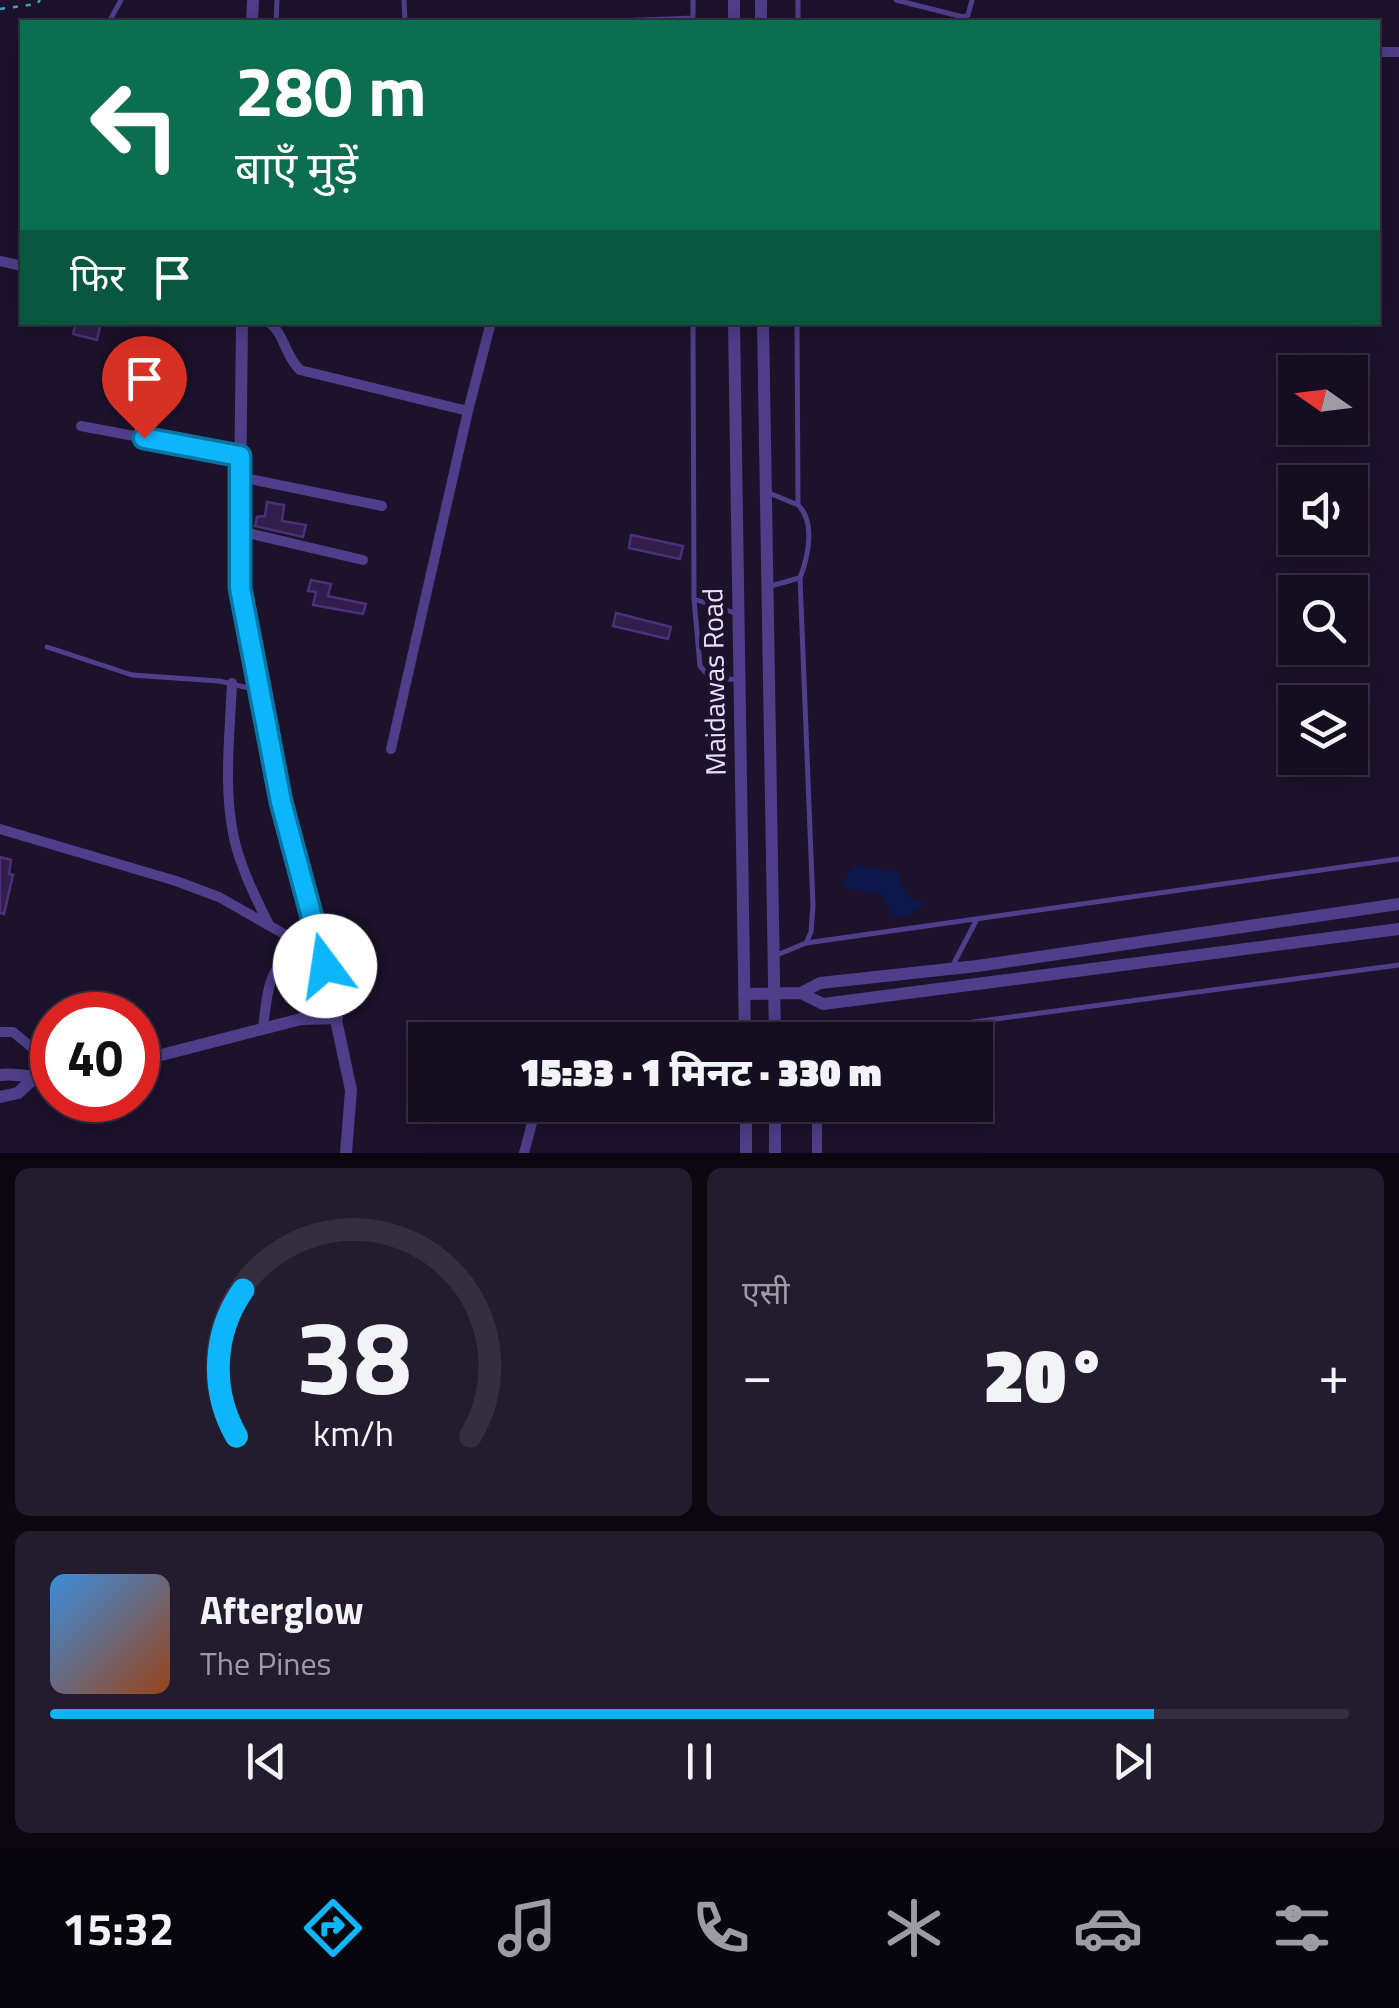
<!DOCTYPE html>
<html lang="hi">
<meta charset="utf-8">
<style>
body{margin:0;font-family:"Titillium Web","Noto Sans Devanagari",sans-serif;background:#221c2e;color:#f1f3f6;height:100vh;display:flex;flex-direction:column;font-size:38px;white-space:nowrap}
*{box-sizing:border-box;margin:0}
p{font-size:32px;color:#9d9ca5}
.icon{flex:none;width:55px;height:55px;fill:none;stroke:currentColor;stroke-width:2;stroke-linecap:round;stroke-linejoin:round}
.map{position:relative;height:1153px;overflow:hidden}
.panel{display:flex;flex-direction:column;gap:15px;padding:15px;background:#0c0812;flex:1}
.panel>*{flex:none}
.guide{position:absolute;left:20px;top:20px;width:1360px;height:305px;border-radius:0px;box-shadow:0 5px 25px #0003,0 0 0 2px #342e3f;background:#0b6e4f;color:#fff;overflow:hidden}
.needle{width:65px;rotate:284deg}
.fabs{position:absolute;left:1278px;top:355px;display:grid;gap:20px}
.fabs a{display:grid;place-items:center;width:90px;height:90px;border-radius:0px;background:#150e21;box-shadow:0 5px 25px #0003,0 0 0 2px #342e3f;font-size:50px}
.speed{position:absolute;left:30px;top:992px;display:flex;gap:20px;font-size:50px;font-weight:700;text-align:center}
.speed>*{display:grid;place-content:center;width:130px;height:130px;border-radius:50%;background:#150e21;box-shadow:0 5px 25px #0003,0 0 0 2px #342e3f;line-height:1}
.speed .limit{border:15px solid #d22;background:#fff;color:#111}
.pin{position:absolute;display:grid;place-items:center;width:85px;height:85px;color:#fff;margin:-102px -42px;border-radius:50% 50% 50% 0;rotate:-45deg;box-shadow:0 0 10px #0007}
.pin .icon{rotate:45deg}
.me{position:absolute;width:110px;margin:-55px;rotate:346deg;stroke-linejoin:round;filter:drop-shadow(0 0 8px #0008)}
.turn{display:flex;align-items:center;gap:35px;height:210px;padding:0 50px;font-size:45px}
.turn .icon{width:130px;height:130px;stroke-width:2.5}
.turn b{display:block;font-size:70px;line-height:85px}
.then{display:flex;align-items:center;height:95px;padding:0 50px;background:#0003;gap:20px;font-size:38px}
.big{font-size:75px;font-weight:800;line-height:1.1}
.panel .tile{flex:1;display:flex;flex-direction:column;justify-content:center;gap:15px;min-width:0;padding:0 35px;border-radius:15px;background:#221c2e}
.panel .dial{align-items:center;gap:0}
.dial svg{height:260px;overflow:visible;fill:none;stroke:#342e3f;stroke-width:7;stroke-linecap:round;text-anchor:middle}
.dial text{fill:#f1f3f6;stroke:none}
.song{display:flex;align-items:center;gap:30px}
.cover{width:120px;height:120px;border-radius:15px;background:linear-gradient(135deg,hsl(210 70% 55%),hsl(20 70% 35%))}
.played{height:10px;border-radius:5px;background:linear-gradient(90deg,#0db6fb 85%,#342e3f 85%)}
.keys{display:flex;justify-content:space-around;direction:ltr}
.heat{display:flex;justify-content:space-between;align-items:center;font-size:55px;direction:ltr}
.panel .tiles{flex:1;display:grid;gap:15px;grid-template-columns:1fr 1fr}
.tile:last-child{grid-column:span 2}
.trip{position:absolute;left:408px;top:1022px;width:585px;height:100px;border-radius:0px;background:#150e21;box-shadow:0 5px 25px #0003,0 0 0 2px #342e3f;font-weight:800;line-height:100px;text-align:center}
.tabs{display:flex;height:160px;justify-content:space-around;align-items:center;background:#08060d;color:#9d9ca5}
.tabs .icon{width:70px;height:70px}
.tabs .on{color:#0db6fb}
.tabs b{font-size:45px;color:#f1f3f6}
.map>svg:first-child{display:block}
.water{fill:#0c174b}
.building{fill:#311e4d;stroke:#4d3178;stroke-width:2.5}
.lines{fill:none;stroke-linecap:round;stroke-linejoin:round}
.path{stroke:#33abbd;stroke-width:2.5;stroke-dasharray:5 8;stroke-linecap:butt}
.service{stroke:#4f3e8a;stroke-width:5}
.minor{stroke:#4f3e8a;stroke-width:10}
.tertiary{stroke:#4f3e8a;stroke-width:12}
.route-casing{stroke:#0876a3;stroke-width:25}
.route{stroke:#0db6fb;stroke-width:18}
.labels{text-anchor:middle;stroke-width:10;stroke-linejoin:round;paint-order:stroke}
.street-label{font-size:28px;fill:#e8defe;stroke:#1c122c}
</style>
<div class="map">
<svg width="1399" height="1153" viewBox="0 0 1399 1153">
<rect width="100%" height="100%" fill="#1c122c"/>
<path class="water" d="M854 865 898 872 907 897 925 904 903 919 893 915 882 894 850 889 841 883Z"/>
<path class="building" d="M76 322H101L97 340 73 334Z
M267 502 284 505 282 521 306 525 303 537 255 526 257 517 265 516Z
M631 535 683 546 680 559 629 548Z
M311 580 331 584 328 596 366 604 363 614 313 605 316 592 308 591Z
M616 613 671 627 668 639 613 626Z
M0 857 11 860 9 874 13 875 4 914 0 913Z"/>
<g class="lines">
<path class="path" d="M0 9 37 4 40 0"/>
<path class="service" d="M404 0 405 22
M896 0 963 17 968 15 972 0
M109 22 121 0
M276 22 277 0
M590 22 693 18
M693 22V0
M798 22V0
M693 322 694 599 700 666 712 680 737 679
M769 493 798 505
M771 586 799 578
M694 599 738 614
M47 647 132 675 219 681 257 690
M806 943 1399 859
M777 955 806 943 811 932 813 906 800 578C808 557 816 522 798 505L797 322
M953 965 977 919
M839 1040 1399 965"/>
<path class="minor" d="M1378 52H1399
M0 261 22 266
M269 322C285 335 285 356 300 370L468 411 391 749
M468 411 491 322
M81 426 240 456
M240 477 382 506
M239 531 363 560
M232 683C230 733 223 789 234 838 241 869 255 896 269 925
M0 829 176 881 219 897 300 943 318 936
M263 1028C268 989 267 969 300 943
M0 1032H13L52 1064
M817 1105V1153
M524 1153 533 1119 545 1105"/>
<path class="tertiary" d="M761 0V22
M252 22 253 0
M734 22V0
M242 322 239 588 281 802 318 936 351 1090 346 1153
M734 322 745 1040
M763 322 775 1040
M801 993 823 1004 1399 929
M744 994 801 993 820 983 977 966 1399 904
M138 1061 301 1019 337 1018
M0 1075C18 1072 34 1079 52 1078
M0 1097 18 1093 33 1079
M746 1105V1153
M775 1105V1153"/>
</g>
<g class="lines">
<defs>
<path id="route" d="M144 438 240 456V588L281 802 325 966"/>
</defs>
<use href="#route" class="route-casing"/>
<use href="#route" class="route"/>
</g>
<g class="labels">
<g class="street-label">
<text transform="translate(714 682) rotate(-91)" y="10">Maidawas Road</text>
</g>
</g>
</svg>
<div class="fabs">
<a><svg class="needle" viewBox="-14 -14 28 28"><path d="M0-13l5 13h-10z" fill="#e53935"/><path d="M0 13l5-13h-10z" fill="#9d9ca5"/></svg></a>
<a><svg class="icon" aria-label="sound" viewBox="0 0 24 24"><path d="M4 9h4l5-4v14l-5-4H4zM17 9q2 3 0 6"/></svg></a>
<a><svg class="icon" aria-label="search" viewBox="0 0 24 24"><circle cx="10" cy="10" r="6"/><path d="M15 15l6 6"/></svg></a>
<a><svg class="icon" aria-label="layers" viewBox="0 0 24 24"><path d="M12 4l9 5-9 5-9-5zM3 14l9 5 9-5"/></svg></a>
</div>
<div class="speed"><div class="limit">40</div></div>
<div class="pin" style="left:144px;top:438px;background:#d93025"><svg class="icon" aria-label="arrive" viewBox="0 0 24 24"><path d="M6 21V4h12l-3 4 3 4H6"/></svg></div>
<svg class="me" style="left:325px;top:966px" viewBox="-20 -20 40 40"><circle r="19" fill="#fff"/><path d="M0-13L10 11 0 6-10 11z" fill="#0db6fb"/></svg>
<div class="trip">15:33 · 1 मिनट · 330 m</div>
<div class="guide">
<div class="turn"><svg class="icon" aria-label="left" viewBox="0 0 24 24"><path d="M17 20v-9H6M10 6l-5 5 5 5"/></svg><div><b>280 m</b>बाएँ मुड़ें</div></div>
<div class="then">फिर<svg class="icon" aria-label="arrive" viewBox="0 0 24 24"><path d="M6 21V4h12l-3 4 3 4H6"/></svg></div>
</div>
</div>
<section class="panel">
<div class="tiles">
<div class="tile dial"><svg viewBox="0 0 100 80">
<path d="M14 69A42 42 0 1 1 86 69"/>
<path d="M14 69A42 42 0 0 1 16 24" stroke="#0db6fb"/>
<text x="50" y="56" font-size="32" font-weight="700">38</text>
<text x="50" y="72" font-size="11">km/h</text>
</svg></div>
<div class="tile"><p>एसी</p>
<div class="heat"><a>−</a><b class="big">20°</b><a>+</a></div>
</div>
<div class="tile">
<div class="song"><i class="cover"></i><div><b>Afterglow</b><p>The Pines</p></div></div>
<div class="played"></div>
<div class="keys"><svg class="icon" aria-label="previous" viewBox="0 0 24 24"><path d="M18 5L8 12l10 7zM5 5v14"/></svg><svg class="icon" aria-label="pause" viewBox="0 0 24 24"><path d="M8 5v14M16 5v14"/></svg><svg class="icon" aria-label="next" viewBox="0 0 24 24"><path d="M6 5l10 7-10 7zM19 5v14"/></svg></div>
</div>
</div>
</section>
<nav class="tabs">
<b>15:32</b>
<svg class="icon on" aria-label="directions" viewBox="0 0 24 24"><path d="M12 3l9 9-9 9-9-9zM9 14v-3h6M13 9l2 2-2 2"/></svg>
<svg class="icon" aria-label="music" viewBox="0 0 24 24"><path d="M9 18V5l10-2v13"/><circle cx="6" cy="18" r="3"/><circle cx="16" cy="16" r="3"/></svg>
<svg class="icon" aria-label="phone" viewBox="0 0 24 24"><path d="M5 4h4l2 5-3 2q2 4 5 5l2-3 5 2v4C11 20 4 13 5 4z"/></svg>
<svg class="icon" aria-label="climate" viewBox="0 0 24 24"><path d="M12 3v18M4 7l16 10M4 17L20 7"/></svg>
<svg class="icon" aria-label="car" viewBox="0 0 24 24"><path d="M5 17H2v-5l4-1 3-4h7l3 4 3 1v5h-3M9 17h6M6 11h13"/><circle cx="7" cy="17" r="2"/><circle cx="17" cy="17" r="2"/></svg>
<svg class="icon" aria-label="filters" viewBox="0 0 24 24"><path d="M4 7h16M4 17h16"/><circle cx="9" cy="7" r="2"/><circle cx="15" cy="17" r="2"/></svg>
</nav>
